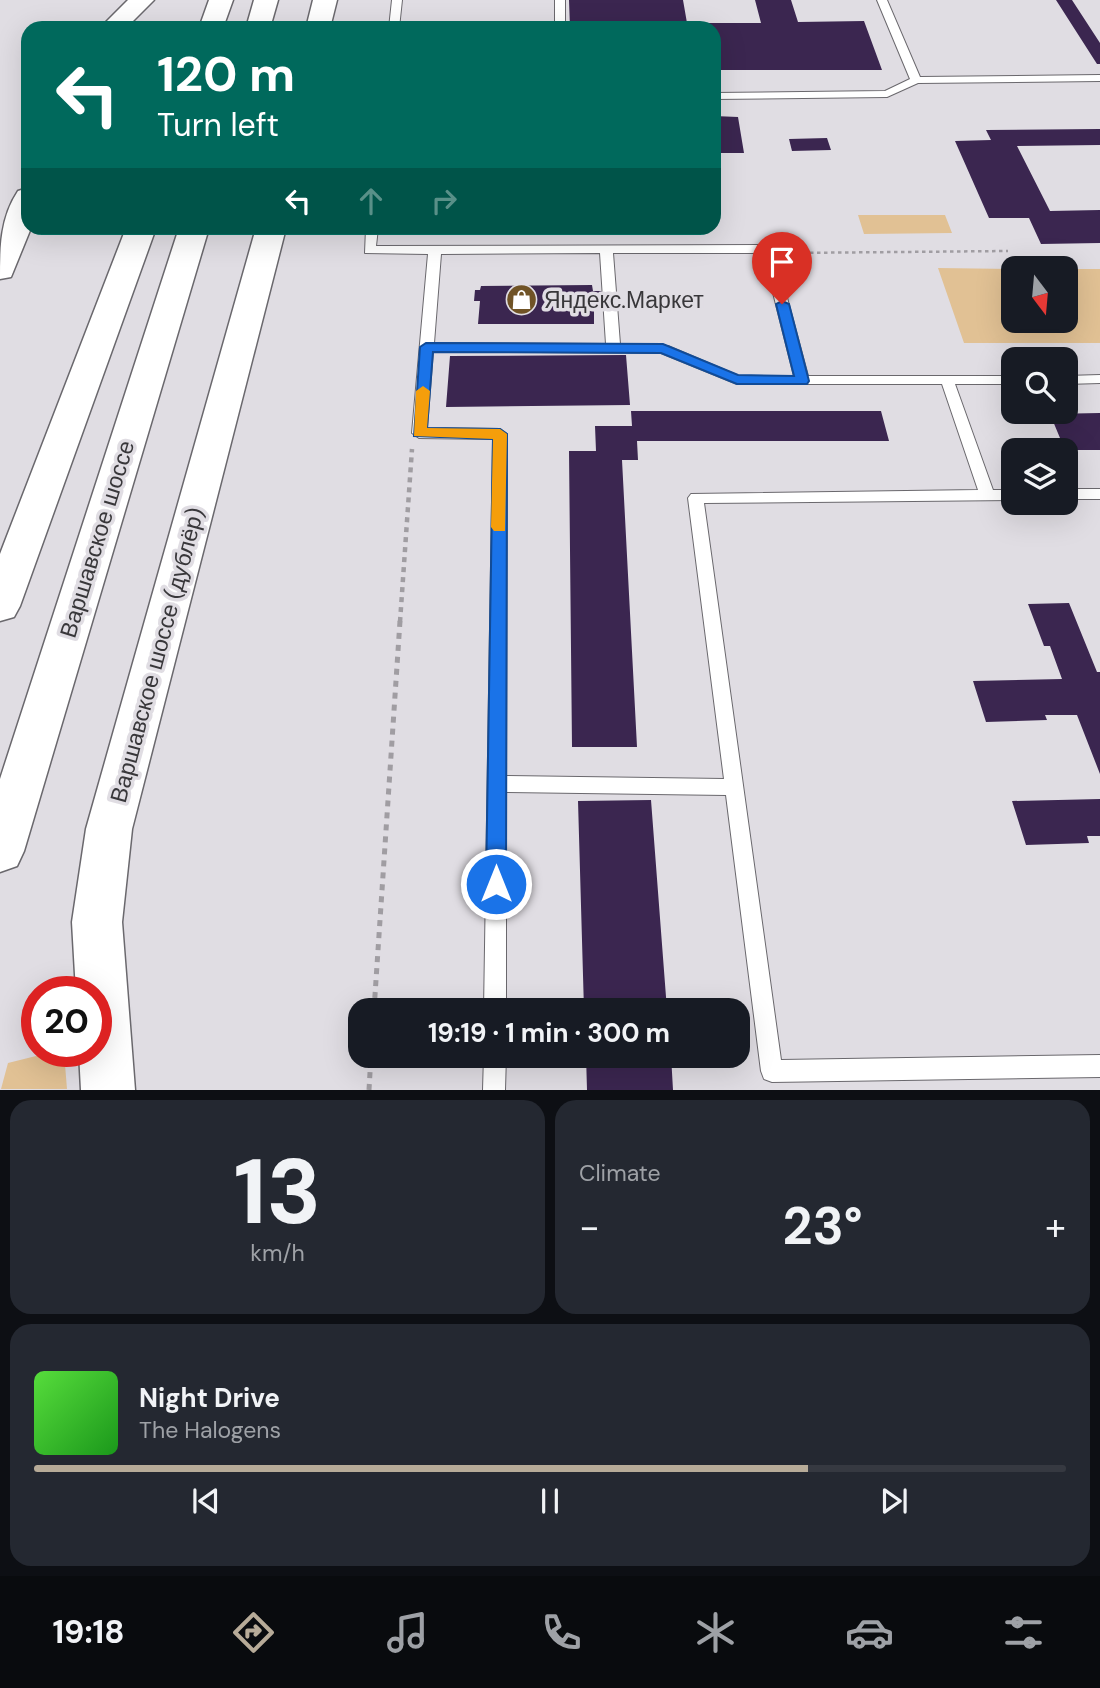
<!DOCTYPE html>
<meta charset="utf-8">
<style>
body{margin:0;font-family:"DM Sans",sans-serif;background:#242831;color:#f1f3f6;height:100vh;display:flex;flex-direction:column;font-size:26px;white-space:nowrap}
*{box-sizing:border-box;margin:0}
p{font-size:23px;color:#9ea1a6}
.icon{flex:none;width:38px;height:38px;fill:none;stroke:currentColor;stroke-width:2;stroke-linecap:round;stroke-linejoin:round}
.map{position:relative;height:1090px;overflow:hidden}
.sheet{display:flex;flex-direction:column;gap:10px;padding:10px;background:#0d0f14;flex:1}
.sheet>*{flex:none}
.top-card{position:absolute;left:21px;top:21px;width:700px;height:214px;border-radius:21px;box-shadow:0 7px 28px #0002;background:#00695c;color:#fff;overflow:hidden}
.needle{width:46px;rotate:164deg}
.fabs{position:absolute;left:1001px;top:256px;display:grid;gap:14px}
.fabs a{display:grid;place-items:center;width:77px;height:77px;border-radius:14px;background:#171b24;box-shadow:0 7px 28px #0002;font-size:35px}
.speed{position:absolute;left:21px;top:976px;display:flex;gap:14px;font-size:35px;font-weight:700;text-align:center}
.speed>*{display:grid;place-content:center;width:91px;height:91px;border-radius:50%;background:#171b24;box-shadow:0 7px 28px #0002;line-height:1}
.speed .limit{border:10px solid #d22;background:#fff;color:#111}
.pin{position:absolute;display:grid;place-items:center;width:60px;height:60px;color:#fff;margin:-72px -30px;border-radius:50% 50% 50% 0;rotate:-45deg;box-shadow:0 0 7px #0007}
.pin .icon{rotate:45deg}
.me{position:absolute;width:77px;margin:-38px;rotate:0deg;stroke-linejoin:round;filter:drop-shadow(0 0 5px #0008)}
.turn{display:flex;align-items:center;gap:24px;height:147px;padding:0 21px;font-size:32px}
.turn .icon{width:91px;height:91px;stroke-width:2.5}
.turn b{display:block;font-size:49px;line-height:60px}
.lanes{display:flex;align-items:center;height:66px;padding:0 21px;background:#0003;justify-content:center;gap:35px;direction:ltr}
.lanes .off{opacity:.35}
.big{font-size:52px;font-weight:700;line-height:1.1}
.sheet .tile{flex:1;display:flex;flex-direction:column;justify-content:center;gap:10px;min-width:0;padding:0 24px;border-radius:21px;background:#242831}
.sheet .dial{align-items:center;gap:0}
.dial b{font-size:91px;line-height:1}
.song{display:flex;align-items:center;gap:21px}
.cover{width:84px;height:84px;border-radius:10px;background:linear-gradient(135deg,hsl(110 70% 55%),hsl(120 70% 35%))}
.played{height:7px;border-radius:4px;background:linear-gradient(90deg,#b7ab98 75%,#363941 75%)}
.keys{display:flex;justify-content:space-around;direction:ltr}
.heat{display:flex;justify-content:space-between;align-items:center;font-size:38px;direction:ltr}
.sheet .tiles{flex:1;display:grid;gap:10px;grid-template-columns:1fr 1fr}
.tile:last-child{grid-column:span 2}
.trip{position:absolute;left:348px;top:998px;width:402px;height:70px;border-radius:21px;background:#171b24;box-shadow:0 7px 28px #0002;font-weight:700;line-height:70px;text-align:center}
.dock{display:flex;height:112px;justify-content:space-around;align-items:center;background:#090b0e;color:#9ea1a6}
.dock .icon{width:49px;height:49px}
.dock .current{color:#b7ab98}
.dock b{font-size:32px;color:#f1f3f6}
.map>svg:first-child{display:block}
.green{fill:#e1c194}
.building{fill:#3b2650}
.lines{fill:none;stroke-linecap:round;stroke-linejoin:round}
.lane-casing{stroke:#6a686d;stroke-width:2}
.secondary-casing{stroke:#6a686d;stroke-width:3}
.primary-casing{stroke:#6a686d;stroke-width:3}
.path-far2{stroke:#a09da2;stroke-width:2.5;stroke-dasharray:3.5 3.5;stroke-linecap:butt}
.path-far1{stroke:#a09da2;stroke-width:4.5;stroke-dasharray:5 5;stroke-linecap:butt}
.path{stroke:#a09da2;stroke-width:5;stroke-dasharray:6 6;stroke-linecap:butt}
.lane{fill:#fff;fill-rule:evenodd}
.secondary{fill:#fff;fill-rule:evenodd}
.primary{fill:#fff;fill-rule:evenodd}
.route{fill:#1a73e8;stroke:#114b97;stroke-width:2}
.slow{fill:#f59e0b}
.labels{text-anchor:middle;stroke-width:7;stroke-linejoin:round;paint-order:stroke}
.poi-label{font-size:23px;fill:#38373a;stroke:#e0dde3;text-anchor:start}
.street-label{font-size:23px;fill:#38373a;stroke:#e0dde3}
</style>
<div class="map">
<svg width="1100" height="1090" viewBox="0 0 1100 1090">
<rect width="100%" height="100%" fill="#e0dde3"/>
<path class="green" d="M858 215H945L952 233 864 234Z
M938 268 1013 269V320H1066V269H1100V343H964Z
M52 1052H64L67 1089H1L8 1063Z"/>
<path class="building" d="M569 0H683L687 23H761L755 0H791L798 22 864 21 882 70H714V28H570Z
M1056 0H1072L1100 43V64H1097Z
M714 116 738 117 744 153H714Z
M1100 129V145L1017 146 1050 211 1100 210V243L1041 244 1029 218H989L955 141 991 140 986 130Z
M827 138 831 150 792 151 789 139Z
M426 228H658L659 231 425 235Z
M592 285 593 291H604L605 304H594V324H478L480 301H474L475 290H480L481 286Z
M626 355 630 405 446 407 450 356Z
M631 411H881L889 441H637L638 460H622L637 747H572L569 451H596L595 426H632Z
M1100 413V450H1065L1050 414Z
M1069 603 1097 672H1100V774L1077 715H1045L1047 720 986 722 973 681 1062 679 1050 646H1044L1028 604Z
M1100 799V836H1087L1089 843 1026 845 1012 801Z
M651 800 667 1010H584L578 801Z
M586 1055H671L673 1090H587Z"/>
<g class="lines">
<defs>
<path id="lane" d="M392 0H402L399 28H389Z
M555 0H565V28H555Z
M877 0H887L920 77 1100 75V81L918 83 887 97 714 99V93L885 91 910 79Z
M366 228H378L376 246 768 245 774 249 808 376H1013V384H955L993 490H1013V500L704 503 781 1060 1100 1055V1077L772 1082 764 1079 761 1071 726 795 506 792V1010H484L493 439 419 438 412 433 428 254 365 253ZM600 253 606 344 434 343 441 254ZM613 253H763L794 376H739L668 346 620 344ZM433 351 661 353 737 384H942L978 490 691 494 688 498 724 779 506 776 507 434 500 429 427 428Z
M1100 375V383L1066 384V376Z
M1066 489H1100V499H1066Z
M484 1055H506L505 1090H483Z"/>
<path id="secondary" d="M128 0H154L126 28H100Z
M313 0H337L330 28H306Z
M28 188V228H31L11 277 0 279C0 248 0 218 18 191Z
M256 228H286L132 829 122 922 135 1090H81L79 1052H96V992H76L72 922 86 829Z"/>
<path id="primary" d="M209 0H233L223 28H199Z
M254 0H278L270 28H246Z
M126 228H156L20 606 14 617 0 621V554Z
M179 228H209L24 851 17 866 0 872V779Z"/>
</defs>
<use href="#lane" class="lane-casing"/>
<use href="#secondary" class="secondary-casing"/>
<use href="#primary" class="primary-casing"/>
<path class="path-far2" d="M80 231 81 228
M789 253 1008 251"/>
<path class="path-far1" d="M400 622 412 449"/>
<path class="path" d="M374 1010 400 621
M369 1090 371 1055"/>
<use href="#lane" class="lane"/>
<use href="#secondary" class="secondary"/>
<use href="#primary" class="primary"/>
</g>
<path class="route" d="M782 301 789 304 809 381 807 384H737L661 353 433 352 427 428 500 429 507 434 506 884 503 891 496 893 489 891 486 884 493 439 414 436 420 347 426 343 663 344 738 375 794 376 776 304Z"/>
<path class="slow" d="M423 386 430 391 427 428 500 429 507 434 505 531H494L491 527 493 439 414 436 416 391Z"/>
<defs>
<symbol id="shop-disc" viewBox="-11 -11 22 22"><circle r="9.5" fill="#705326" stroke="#e0dde3"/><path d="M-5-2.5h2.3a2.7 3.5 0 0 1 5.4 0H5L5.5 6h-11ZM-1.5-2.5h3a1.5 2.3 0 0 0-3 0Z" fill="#fff"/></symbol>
</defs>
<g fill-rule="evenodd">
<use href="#shop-disc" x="504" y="282" width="35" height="35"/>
</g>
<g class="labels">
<g class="poi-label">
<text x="544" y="308">Яндекс.Маркет</text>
</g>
<g class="street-label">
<text transform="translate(97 539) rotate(-73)" y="8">Варшавское шоссе</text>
<text transform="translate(157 655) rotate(-75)" y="8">Варшавское шоссе (дублёр)</text>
</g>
</g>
</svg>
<div class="fabs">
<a><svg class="needle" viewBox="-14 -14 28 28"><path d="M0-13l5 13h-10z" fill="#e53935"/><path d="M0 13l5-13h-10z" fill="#9ea1a6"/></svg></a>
<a><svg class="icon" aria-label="search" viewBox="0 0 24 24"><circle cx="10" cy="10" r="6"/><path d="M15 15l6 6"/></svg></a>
<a><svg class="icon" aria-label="layers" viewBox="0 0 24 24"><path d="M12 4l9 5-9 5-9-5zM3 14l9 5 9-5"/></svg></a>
</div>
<div class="speed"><div class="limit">20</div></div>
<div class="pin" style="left:782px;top:304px;background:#d93025"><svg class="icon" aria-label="arrive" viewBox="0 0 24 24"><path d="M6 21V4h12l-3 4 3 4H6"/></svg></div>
<svg class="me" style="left:496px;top:884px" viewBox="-20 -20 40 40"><circle r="17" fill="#1a73e8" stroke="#fff" stroke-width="3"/><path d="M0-11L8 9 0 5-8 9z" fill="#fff"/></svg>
<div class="trip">19:19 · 1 min · 300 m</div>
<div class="top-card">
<div class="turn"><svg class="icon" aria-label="left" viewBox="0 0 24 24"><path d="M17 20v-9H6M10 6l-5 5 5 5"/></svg><div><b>120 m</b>Turn left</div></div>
<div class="lanes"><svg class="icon" aria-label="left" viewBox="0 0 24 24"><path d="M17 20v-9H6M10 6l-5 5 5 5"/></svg><svg class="icon off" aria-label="ahead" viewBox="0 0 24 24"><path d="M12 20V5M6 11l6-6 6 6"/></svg><svg class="icon off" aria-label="right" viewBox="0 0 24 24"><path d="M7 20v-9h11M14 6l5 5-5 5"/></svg></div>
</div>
</div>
<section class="sheet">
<div class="tiles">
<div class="tile dial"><b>13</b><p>km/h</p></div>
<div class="tile"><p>Climate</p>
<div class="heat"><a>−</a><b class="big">23°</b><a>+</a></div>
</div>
<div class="tile">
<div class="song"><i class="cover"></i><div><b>Night Drive</b><p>The Halogens</p></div></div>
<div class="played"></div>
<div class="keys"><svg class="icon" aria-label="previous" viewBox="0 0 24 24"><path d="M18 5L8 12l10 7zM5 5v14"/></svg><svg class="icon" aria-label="pause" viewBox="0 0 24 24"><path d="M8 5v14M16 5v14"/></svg><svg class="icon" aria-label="next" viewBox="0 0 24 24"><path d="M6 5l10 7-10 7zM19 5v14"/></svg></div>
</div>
</div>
</section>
<nav class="dock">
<b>19:18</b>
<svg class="icon current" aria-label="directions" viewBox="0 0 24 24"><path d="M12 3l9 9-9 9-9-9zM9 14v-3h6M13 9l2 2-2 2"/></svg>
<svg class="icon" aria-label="music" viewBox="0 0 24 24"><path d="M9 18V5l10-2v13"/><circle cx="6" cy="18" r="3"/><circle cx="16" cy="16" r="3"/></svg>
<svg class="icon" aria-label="phone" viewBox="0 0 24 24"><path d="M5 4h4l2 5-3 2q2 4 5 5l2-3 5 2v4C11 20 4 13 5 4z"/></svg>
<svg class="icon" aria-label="climate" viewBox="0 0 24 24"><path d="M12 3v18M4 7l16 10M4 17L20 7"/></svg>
<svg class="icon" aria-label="car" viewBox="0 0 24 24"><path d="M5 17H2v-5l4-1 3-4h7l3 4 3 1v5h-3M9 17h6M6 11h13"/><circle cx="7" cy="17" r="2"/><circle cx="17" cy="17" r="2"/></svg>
<svg class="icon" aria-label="filters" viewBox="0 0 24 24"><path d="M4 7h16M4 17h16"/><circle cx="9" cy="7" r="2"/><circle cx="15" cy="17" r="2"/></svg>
</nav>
